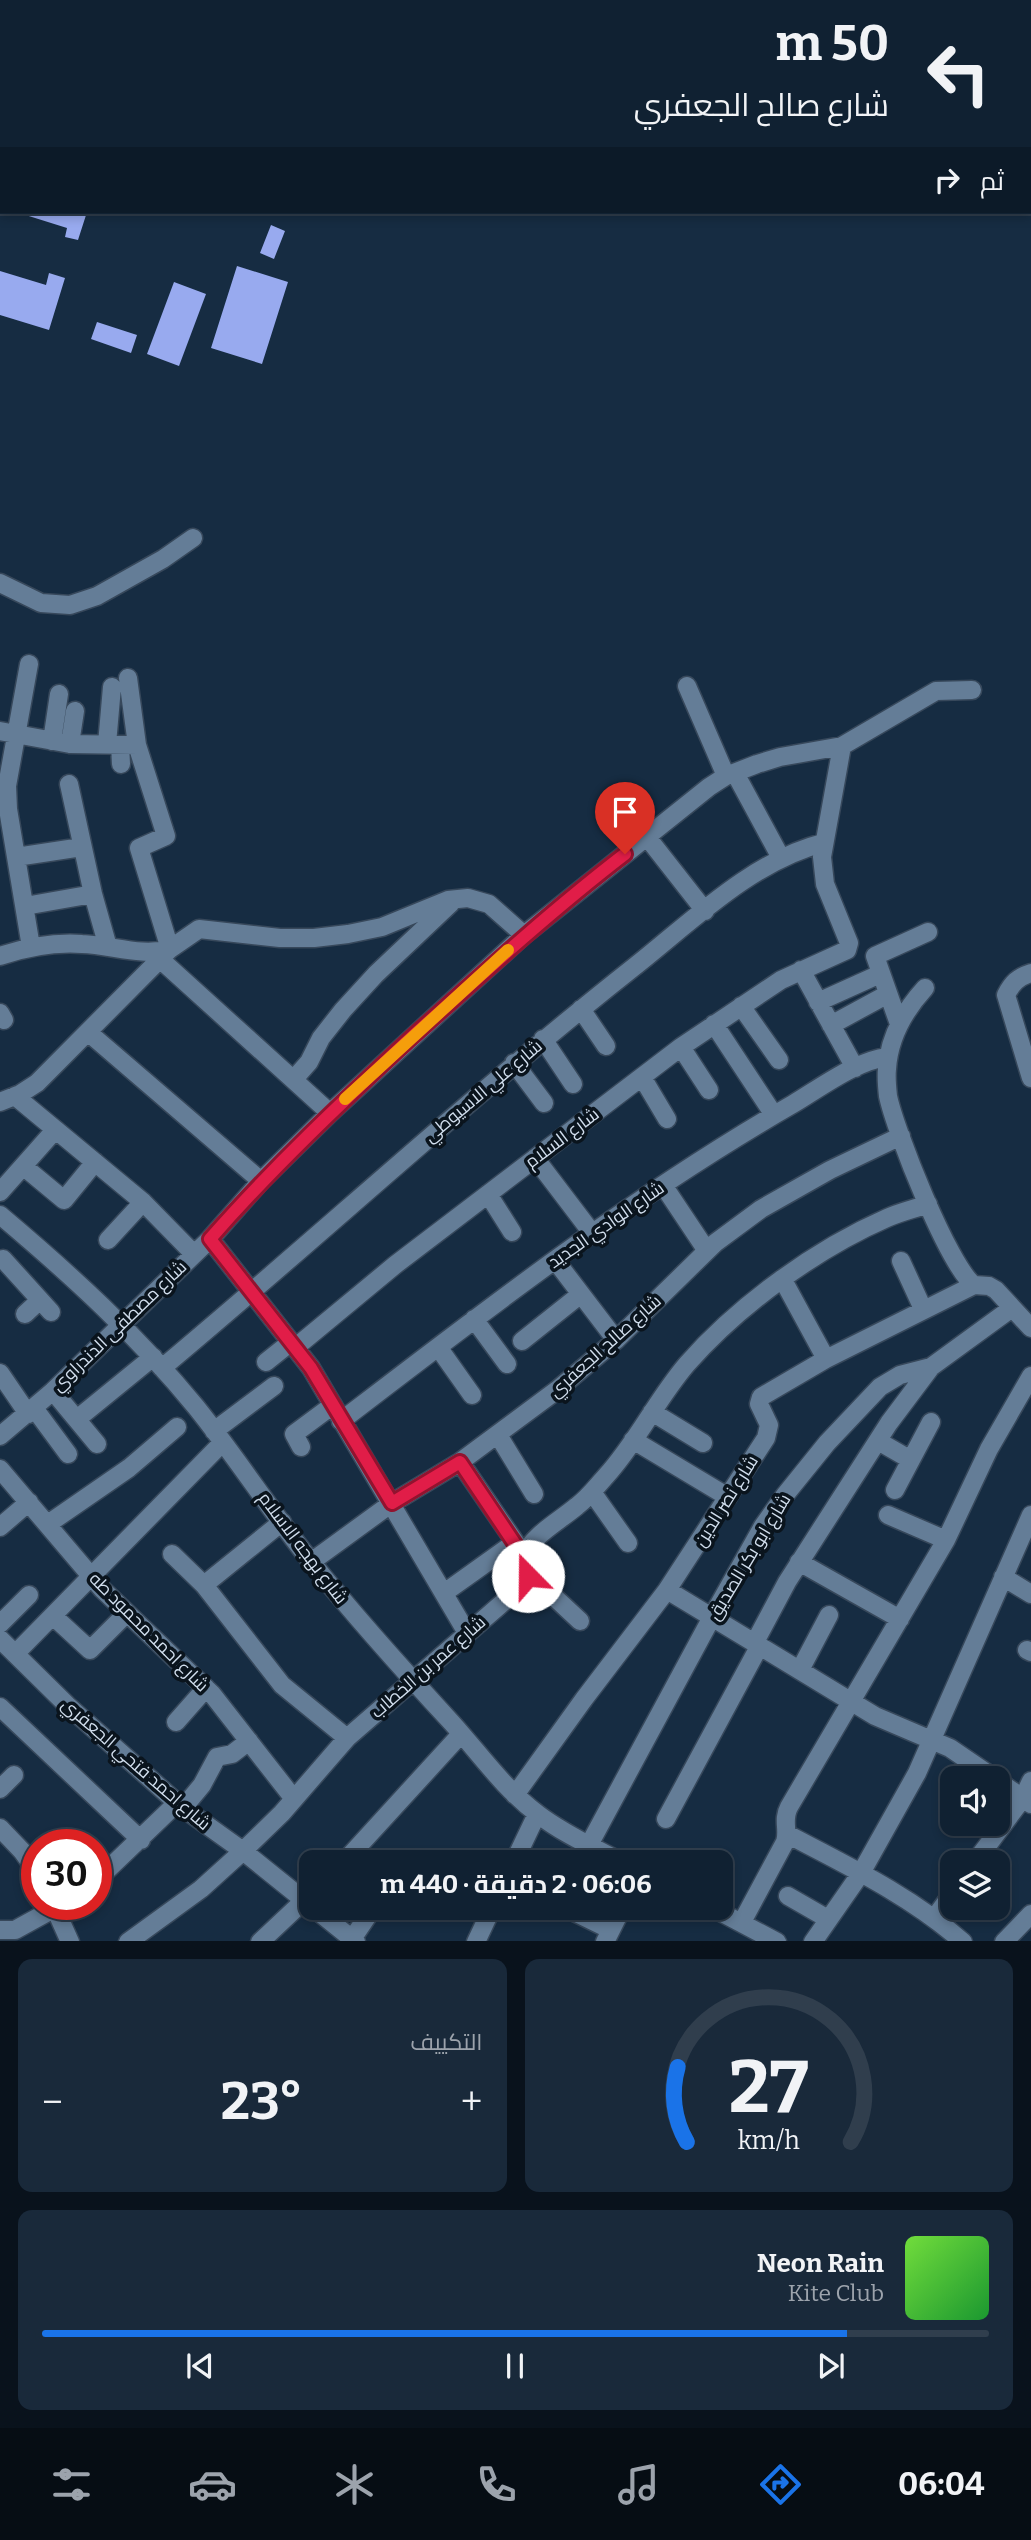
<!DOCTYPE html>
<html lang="ar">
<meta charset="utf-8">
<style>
body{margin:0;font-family:Bitter,Cairo,serif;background:#19293a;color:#f1f3f6;direction:rtl;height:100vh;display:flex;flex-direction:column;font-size:26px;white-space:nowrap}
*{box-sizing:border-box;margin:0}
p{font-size:23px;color:#9ca3ac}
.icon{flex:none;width:38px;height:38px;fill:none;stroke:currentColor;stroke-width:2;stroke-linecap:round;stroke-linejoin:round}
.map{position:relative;height:1941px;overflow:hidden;direction:ltr}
.sheet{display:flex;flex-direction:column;gap:18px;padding:18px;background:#09121c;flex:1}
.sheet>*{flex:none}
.banner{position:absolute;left:0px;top:0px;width:1032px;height:214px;box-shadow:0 4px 10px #0003,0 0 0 2px #303e4d;direction:rtl;background:#102132;color:#f1f3f6;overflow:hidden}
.buttons{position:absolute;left:940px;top:1766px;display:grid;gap:14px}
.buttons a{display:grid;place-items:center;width:70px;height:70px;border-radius:14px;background:#102132;box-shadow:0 4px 10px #0003,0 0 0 2px #303e4d;font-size:35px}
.speed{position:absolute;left:21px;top:1829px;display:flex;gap:14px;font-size:35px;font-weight:700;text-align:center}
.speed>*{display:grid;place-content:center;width:91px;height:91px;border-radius:50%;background:#102132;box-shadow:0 4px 10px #0003,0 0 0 2px #303e4d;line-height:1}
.speed .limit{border:10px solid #d22;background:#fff;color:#111}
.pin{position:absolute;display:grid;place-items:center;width:60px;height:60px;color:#fff;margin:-72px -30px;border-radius:50% 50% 50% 0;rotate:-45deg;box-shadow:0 0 7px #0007}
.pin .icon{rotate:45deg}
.me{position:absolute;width:77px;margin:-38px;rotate:338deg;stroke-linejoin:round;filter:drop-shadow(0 0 5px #0008)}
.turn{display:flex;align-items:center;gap:24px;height:147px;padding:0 28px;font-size:32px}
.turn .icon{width:91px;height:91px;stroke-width:2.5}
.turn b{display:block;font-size:49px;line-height:60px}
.then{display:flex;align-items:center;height:66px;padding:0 28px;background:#0003;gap:14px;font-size:26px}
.big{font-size:52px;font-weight:700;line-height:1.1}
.sheet .card{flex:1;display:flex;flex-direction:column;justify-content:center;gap:10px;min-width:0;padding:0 24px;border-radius:14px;background:#19293a}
.sheet .dial{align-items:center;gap:0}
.dial svg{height:182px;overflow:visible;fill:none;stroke:#303e4d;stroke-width:7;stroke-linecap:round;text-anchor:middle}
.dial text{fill:#f1f3f6;stroke:none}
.song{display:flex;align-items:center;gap:21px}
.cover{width:84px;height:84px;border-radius:10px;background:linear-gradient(135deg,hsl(100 70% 55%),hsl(130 70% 35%))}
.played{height:7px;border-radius:4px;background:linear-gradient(90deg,#1a73e8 85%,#303e4d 85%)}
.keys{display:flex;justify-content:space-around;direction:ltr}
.heat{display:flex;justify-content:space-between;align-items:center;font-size:38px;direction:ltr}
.sheet .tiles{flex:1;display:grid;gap:18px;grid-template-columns:1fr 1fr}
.card:last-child{grid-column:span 2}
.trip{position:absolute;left:299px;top:1850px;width:434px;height:70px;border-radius:14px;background:#102132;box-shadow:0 4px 10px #0003,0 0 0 2px #303e4d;font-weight:700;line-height:70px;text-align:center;direction:rtl}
.menu{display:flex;height:112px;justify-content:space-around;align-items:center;background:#060d14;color:#9ca3ac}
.menu .icon{width:49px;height:49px}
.menu .current{color:#1a73e8}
.menu b{font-size:32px;color:#f1f3f6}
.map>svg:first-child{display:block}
.building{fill:#98aaef}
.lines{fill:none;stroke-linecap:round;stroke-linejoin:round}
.minor-casing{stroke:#37485b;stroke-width:21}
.minor{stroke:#647d97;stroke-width:18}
.route-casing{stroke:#92132f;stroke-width:18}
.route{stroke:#e11d48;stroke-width:12}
.slow{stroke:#f59e0b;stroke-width:12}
.labels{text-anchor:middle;stroke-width:7;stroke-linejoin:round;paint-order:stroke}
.street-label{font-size:18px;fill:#d1deed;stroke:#0a141d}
</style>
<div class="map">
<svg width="1031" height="1942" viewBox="0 0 1031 1942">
<rect width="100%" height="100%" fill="#162c42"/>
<path class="building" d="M16 212H87L78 240 65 237 67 228Z
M271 225 285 231 274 259 260 253Z
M237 266 288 282 262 364 211 348Z
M0 271 46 285 49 273 65 278 49 330 0 315Z
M174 282 206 294 179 366 147 354Z
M97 322 137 335 131 353 91 339Z"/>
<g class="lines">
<defs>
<path id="minor" d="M445 0 446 2
M657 2 659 0
M0 583 41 603 70 605 97 596 163 559 193 538
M29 664 7 786 8 809 31 947
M128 678 137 745 166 836 139 848 170 949
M687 686 726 776
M0 731 70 744 137 745
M52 741 59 694
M70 744 75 711
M107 744 112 687
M120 745 121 764
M735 773 781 858
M69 784 93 894 108 947
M647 837 705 911
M16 857 82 847
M25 906 93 894
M0 956C27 947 54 942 82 944 112 945 141 957 170 949
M161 960 330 1113
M801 970 855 1068
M1031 973C1018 977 1012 983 1006 995L1031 1078
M925 988C904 1011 889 1037 887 1069 886 1078 887 1087 888 1096 895 1130 949 1267 974 1285L989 1286 996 1290 1031 1328
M818 1002 880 974
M741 1006 779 1060
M581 1009 606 1046
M0 1013 4 1020
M714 1024 774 1115
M899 1024 875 956 928 932
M831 1025 888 994
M89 1033 261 1181
M543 1039 573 1084
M681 1047 709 1090
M514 1063 544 1103
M642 1077 667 1119
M294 1079 309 1062 321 1038 343 1010 376 974 451 903
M15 1096 143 1202 194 1254
M0 1102 20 1094 37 1083 170 949 199 929 280 938H314L348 934 382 927 448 900 468 898 489 904 524 935
M535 1158 592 1233
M23 1166 64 1200 95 1162
M663 1185 707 1251
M0 1192 55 1130
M488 1194 512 1232
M0 1215C70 1274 138 1336 196 1407 237 1458 272 1513 313 1564 357 1619 404 1671 452 1723 480 1754 504 1789 539 1815 564 1834 593 1847 621 1862
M210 1239 311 1368 467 1633
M108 1240 143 1202
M3 1259 51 1312
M555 1260 616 1340
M901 1261 923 1309
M783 1280 826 1359
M25 1314 40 1300
M474 1319 507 1364
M522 1341 581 1294
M296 1347 395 1265 681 1047 781 980 847 950 849 943 825 884 822 857 842 746
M438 1347 472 1395
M266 1362 291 1342
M162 1368C321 1235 472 1095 634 967 691 922 752 861 823 843
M0 1373 28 1414
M53 1391 97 1444
M34 1408 68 1454
M652 1412 703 1443
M77 1419 153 1357
M341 1421C487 1309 633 1196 793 1104 820 1088 857 1060 888 1057
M214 1431 274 1386
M498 1435 534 1494
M0 1436 53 1391 210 1239 261 1181 330 1113 524 935 709 787 726 776 757 764 780 757 842 746 936 691 972 690
M633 1440 728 1497
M878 1441 911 1460
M301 1447 294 1434 333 1405
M460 1462 550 1593 580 1621
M0 1469 102 1589 212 1694 294 1799
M895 1490 931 1422
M592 1492 628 1543
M888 1515 946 1540
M48 1524 129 1468 177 1427
M0 1527 29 1502
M172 1554 204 1585 282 1685 347 1738
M311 1562 392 1503 460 1462 557 1390 616 1340 715 1243 761 1209 830 1170 901 1136
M799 1562 900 1619
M1003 1577 1031 1594
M204 1585 282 1522
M667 1590 875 1716 950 1748 994 1778
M444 1593 514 1543
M53 1616 90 1650 127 1613
M0 1624 29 1595
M0 1639 67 1705 183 1808 243 1851 356 1942
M755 1642 787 1582 889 1423 931 1367
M1027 1650 1031 1652
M15 1654 223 1442
M800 1670 829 1615
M0 1707 141 1840
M176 1722 206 1688
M998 1781 1031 1804
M0 1789 14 1775
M515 1795 584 1699 667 1590 766 1438 769 1425 759 1404 761 1397 826 1359 974 1285
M183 1808 202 1785 217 1757 232 1754 249 1741
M666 1819 760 1645
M0 1828 22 1851 37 1872
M787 1834C848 1866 911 1896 963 1942
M589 1845 712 1617 763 1526 785 1495 827 1443 880 1387 900 1375 931 1367 1012 1308
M344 1862 461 1734
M514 1862 537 1814
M975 1862 1023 1798 1031 1781
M102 1875 177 1803
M788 1896 828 1919
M53 1904 70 1942
M417 1908 422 1911
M566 1908 611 1930
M713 1908 777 1942
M935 1917 952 1894
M742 1922 785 1842C789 1830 782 1820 789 1807L946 1540 989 1449 1031 1376
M0 1930H15L55 1908
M128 1942 201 1889 243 1851 282 1813 347 1738 522 1586 528 1576 523 1556C534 1534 558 1522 577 1506 588 1498 597 1486 606 1476 637 1442 657 1399 687 1364 739 1305 816 1249 887 1218 900 1212 914 1209 928 1204
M260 1942 311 1894
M350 1942 373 1908
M476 1942 492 1908
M605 1942 622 1908
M813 1942 861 1873 917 1773 1031 1515
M1004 1942 1031 1914"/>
</defs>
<use href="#minor" class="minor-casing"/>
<use href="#minor" class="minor"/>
</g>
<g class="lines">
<defs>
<path id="route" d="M528 1576 523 1556 460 1462 392 1503 311 1368 210 1239C273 1167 342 1102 412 1037 482 974 551 911 625 854"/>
</defs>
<use href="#route" class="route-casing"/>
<use href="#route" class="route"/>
<path class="slow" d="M345 1099 508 950"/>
</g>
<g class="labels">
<g class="street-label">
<text transform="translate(483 1091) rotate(-40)" y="6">شارع علي الاسيوطي</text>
<text transform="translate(562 1138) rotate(-37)" y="6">شارع السلام</text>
<text transform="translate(606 1225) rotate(-35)" y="6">شارع الوادي الجديد</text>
<text transform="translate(119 1326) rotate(-44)" y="6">شارع مصطفى الدندراوي</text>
<text transform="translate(605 1346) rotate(-42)" y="6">شارع صالح الجعفري</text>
<text transform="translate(726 1501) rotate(-58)" y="6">شارع نصر الدين</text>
<text transform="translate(303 1548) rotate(53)" y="6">شارع بهجه الاسلام</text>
<text transform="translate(749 1557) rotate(-59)" y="6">شارع ابو بكر الصديق</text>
<text transform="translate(149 1632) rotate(45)" y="6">شارع احمد محمود طه</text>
<text transform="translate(428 1667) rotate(-41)" y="6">شارع عمر بن الخطاب</text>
<text transform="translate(136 1764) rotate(41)" y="6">شارع احمد فتحي الجعفري</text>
</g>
</g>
</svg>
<div class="buttons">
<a><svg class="icon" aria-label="sound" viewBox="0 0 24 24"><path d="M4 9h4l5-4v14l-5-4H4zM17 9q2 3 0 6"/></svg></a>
<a><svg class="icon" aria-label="layers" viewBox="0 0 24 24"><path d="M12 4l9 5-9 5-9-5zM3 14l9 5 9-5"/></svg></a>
</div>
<div class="speed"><div class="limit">30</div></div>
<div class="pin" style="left:625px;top:854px;background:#d93025"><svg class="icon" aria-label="arrive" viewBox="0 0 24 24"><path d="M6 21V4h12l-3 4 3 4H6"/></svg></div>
<svg class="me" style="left:528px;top:1576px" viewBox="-20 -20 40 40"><circle r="19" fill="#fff"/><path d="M0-13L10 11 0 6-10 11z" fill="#e11d48"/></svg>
<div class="trip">06:06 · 2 دقيقة · 440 m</div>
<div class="banner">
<div class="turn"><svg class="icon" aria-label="left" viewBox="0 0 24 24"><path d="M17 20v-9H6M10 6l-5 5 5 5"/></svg><div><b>50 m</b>شارع صالح الجعفري</div></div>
<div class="then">ثم<svg class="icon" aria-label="right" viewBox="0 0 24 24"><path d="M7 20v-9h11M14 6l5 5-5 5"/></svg></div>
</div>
</div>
<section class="sheet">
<div class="tiles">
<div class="card dial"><svg viewBox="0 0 100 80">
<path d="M14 69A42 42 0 1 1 86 69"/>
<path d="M14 69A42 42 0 0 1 10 36" stroke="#1a73e8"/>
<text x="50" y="56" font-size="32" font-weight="700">27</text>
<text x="50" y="72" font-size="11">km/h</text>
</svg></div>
<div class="card"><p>التكييف</p>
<div class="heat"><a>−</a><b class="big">23°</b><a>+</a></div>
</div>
<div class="card">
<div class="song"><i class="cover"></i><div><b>Neon Rain</b><p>Kite Club</p></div></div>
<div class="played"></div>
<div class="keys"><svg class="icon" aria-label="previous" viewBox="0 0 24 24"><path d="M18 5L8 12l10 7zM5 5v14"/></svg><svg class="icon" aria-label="pause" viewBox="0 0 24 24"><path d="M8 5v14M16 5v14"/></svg><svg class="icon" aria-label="next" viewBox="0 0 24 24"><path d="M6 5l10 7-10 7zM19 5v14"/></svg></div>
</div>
</div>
</section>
<nav class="menu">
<b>06:04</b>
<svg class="icon current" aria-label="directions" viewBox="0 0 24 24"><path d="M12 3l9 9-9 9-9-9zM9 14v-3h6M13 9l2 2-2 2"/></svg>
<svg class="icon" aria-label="music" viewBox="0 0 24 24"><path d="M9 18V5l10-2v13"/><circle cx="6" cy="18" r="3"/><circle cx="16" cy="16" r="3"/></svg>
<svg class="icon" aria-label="phone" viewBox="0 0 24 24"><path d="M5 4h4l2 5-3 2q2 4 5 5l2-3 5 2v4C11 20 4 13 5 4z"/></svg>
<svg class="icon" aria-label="climate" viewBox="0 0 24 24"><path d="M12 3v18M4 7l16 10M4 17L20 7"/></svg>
<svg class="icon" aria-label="car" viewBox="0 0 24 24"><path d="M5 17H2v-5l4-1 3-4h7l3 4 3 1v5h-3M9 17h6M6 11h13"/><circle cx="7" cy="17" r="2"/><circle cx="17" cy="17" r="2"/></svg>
<svg class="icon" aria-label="filters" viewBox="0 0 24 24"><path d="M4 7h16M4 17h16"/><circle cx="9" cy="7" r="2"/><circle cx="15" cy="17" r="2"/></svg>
</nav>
